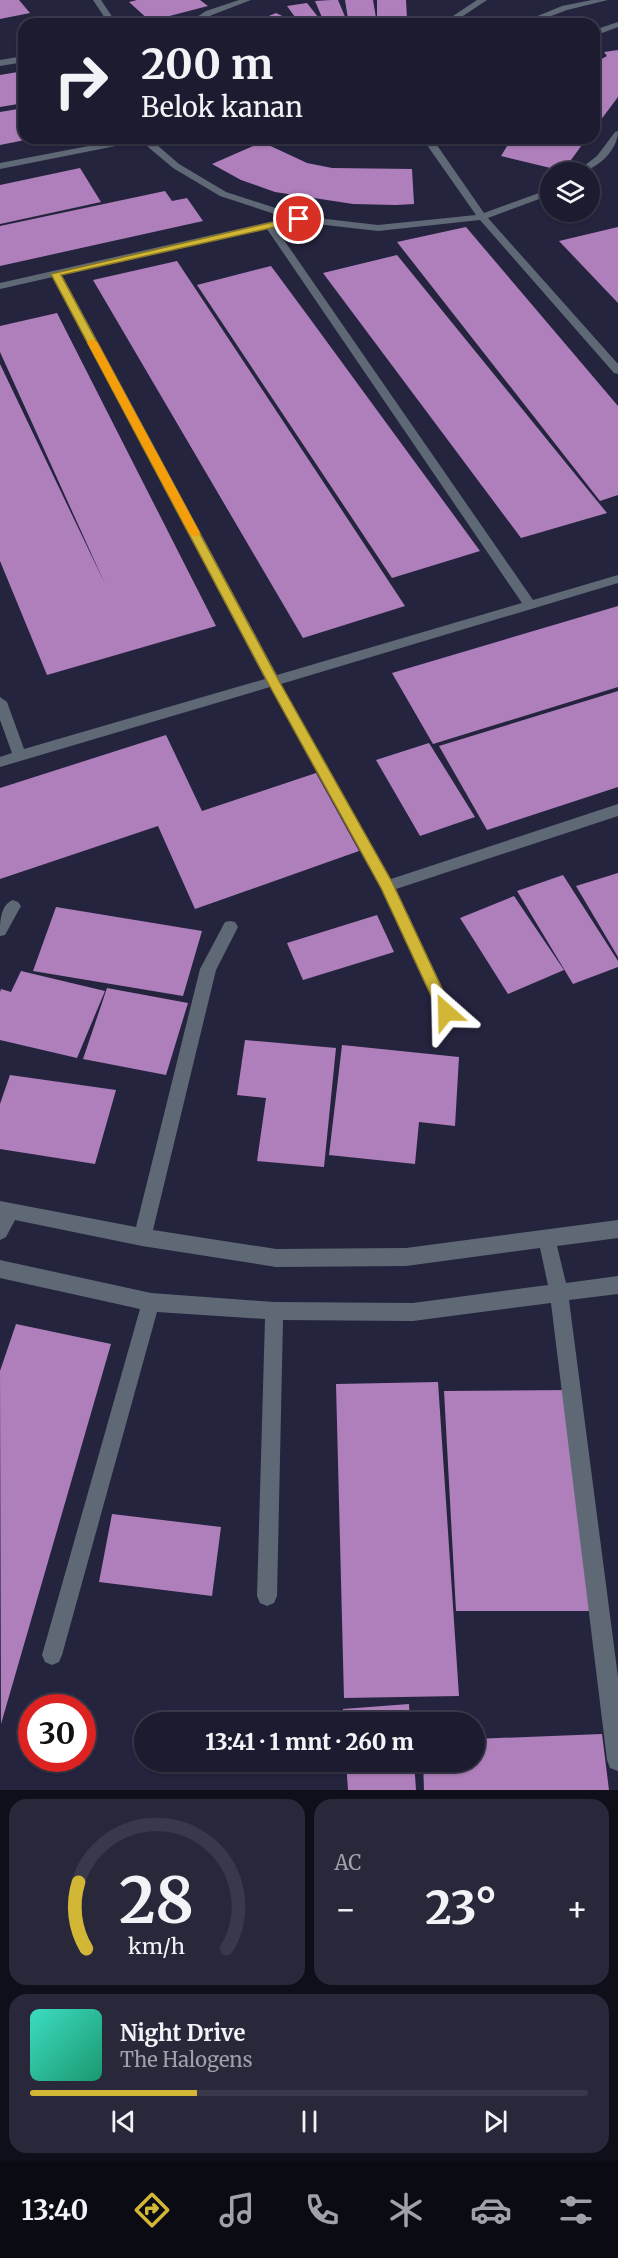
<!DOCTYPE html>
<html lang="id">
<meta charset="utf-8">
<style>
body{margin:0;font-family:Merriweather,serif;background:#29283b;color:#f1f3f6;height:100vh;display:flex;flex-direction:column;font-size:22px;white-space:nowrap}
*{box-sizing:border-box;margin:0}
p{font-size:20px;color:#a0a1aa}
.icon{flex:none;width:33px;height:33px;fill:none;stroke:currentColor;stroke-width:2;stroke-linecap:round;stroke-linejoin:round}
.map{position:relative;height:1790px;overflow:hidden}
.drawer{display:flex;flex-direction:column;gap:9px;padding:9px;background:#0f0f1a;flex:1}
.drawer>*{flex:none}
.guide{position:absolute;left:18px;top:18px;width:582px;height:126px;border-radius:18px;box-shadow:0 2px 4px #0004,0 0 0 2px #3a394b;background:#1c1b2f;color:#f1f3f6;overflow:hidden}
.buttons{position:absolute;left:540px;top:162px;display:grid;gap:12px}
.buttons a{display:grid;place-items:center;width:60px;height:60px;border-radius:50%;background:#1c1b2f;box-shadow:0 2px 4px #0004,0 0 0 2px #3a394b;font-size:30px}
.speed{position:absolute;left:18px;top:1694px;display:flex;gap:12px;font-size:30px;font-weight:700;text-align:center}
.speed>*{display:grid;place-content:center;width:78px;height:78px;border-radius:50%;background:#1c1b2f;box-shadow:0 2px 4px #0004,0 0 0 2px #3a394b;line-height:1}
.speed .limit{border:9px solid #d22;background:#fff;color:#111}
.pin{position:absolute;display:grid;place-items:center;width:51px;height:51px;color:#fff;margin:-26px;border:3px solid #fff;border-radius:50%;box-shadow:0 2px 6px #0007}
.me{position:absolute;width:66px;margin:-33px;rotate:335deg;stroke-linejoin:round;filter:drop-shadow(0 0 4px #0008)}
.turn{display:flex;align-items:center;gap:21px;height:126px;padding:0 24px;font-size:27px}
.turn .icon{width:78px;height:78px;stroke-width:2.5}
.turn b{display:block;font-size:42px;line-height:51px}
.big{font-size:45px;font-weight:800;line-height:1.1}
.drawer .card{flex:1;display:flex;flex-direction:column;justify-content:center;gap:9px;min-width:0;padding:0 21px;border-radius:18px;background:#29283b}
.drawer .dial{align-items:center;gap:0}
.dial svg{height:156px;overflow:visible;fill:none;stroke:#3a394b;stroke-width:7;stroke-linecap:round;text-anchor:middle}
.dial text{fill:#f1f3f6;stroke:none}
.song{display:flex;align-items:center;gap:18px}
.cover{width:72px;height:72px;border-radius:9px;background:linear-gradient(135deg,hsl(170 70% 55%),hsl(160 70% 35%))}
.played{height:6px;border-radius:3px;background:linear-gradient(90deg,#d2b736 30%,#3a394b 30%)}
.keys{display:flex;justify-content:space-around;direction:ltr}
.heat{display:flex;justify-content:space-between;align-items:center;font-size:33px;direction:ltr}
.drawer .tiles{flex:1;display:grid;gap:9px;grid-template-columns:1fr 1fr}
.card:last-child{grid-column:span 2}
.trip{position:absolute;left:134px;top:1712px;width:351px;height:60px;border-radius:30px;background:#1c1b2f;box-shadow:0 2px 4px #0004,0 0 0 2px #3a394b;font-weight:800;line-height:60px;text-align:center}
.menu{display:flex;height:96px;justify-content:space-around;align-items:center;background:#0b0b13;color:#a0a1aa}
.menu .icon{width:42px;height:42px}
.menu .on{color:#d2b736}
.menu b{font-size:27px;color:#f1f3f6}
.map>svg:first-child{display:block}
.building{fill:#af7fbb}
.lines{fill:none;stroke-linecap:round;stroke-linejoin:round}
.minor{fill:#5f6975;fill-rule:evenodd}
.route{fill:#d2b736;stroke:#887723;stroke-width:1.5}
.slow{fill:#f59e0b}
</style>
<div class="map">
<svg width="618" height="1790" viewBox="0 0 618 1790">
<rect width="100%" height="100%" fill="#25243f"/>
<path class="building" d="M0 0H19L30 13 0 19Z
M137 0H200L208 6 150 21 129 2Z
M331 0H338L346 19 324 22 315 1Z
M345 0H373L376 18 348 19Z
M377 0H406L407 19H377Z
M307 3 322 22 300 24 287 6Z
M276 13 299 24H258L254 22Z
M618 50V97L594 129V63L607 56 604 52Z
M24 71V103L0 107V75Z
M24 108V138L30 139 0 145V112Z
M512 138H587L563 171 501 156Z
M262 142 307 163 332 168 412 169 414 204 396 205 353 204 275 192 241 180 212 164Z
M80 168 101 202 0 224V185Z
M165 191 172 201 187 198 203 221 0 266V226Z
M466 227 618 406V495L600 501 397 242Z
M618 227V303L559 241Z
M397 255 566 463 607 513 521 538 323 273Z
M177 261 320 477 405 606 303 638 93 280Z
M271 266 308 316 480 551 392 578 197 285Z
M57 313 216 626 47 675 0 561V364L105 584 0 352V326Z
M618 606V687L433 744 392 673Z
M618 691V787L487 830 439 746Z
M166 735 202 811 316 773 359 851 195 909 158 826 0 879V788Z
M429 743 475 817 420 836 376 760Z
M618 873V957L576 886Z
M563 875 618 961V967L573 984 517 891Z
M514 896 564 970 508 994 460 918Z
M56 907 202 931 183 996 33 971Z
M377 915 394 952 303 980 287 943Z
M21 971 105 991 77 1058 0 1040V992L1 989 11 992Z
M107 988 188 1003 166 1075 83 1059Z
M245 1040 336 1048 324 1167 257 1161 266 1098 237 1095Z
M342 1045 459 1057 455 1126 419 1122 415 1164 329 1155Z
M10 1075 116 1090 95 1164 0 1149V1104Z
M16 1324 111 1344 1 1724 0 1371Z
M438 1382 459 1696 344 1698 336 1384Z
M569 1390 593 1611H456L444 1391Z
M112 1514 221 1527 212 1596 99 1582Z
M409 1704 410 1722H343V1709Z
M602 1734 609 1790H424L423 1761H474V1739Z
M346 1761H414L416 1790H348Z"/>
<g class="lines">
<path class="minor" d="M93 0H101L117 24H109Z
M239 0H251L212 15 196 24H186L206 11Z
M477 0H487L451 24H441Z
M592 0H608L567 10 530 24H518L562 6Z
M618 22V27L594 36V30Z
M24 56V62L0 66V60Z
M618 131C618 151 595 172 576 172L597 156 615 132Z
M130 138H149L179 164 226 192 300 216 378 225 476 215 422 138H432L484 213 550 189V195L488 218 618 364V374L614 373 480 220 378 231 299 222 220 196 173 168 141 141 0 169V163Z
M278 220 283 223 275 227 533 600 618 575V583L281 684 391 879 618 804V816L396 889 454 1012 452 1017 446 1019 440 1017 381 888 270 687 0 767V757L12 753 0 720V697L7 702 24 749 265 679 53 277 0 289V283ZM267 229 522 603 277 675 62 275Z
M13 900 18 902 21 906 5 935 0 936C0 922 0 905 13 900Z
M230 921 235 922 238 927 216 970 153 1230 276 1249 406 1248 618 1220V1238L557 1246 566 1283 618 1276V1294L569 1300 618 1677V1771L610 1768 607 1760 551 1303 413 1321 283 1320 277 1596 274 1603 267 1606 260 1603 257 1596 265 1319 157 1312 62 1655 59 1662 52 1665 45 1662 42 1655 140 1309 0 1278V1260L151 1293 274 1302 413 1303 548 1285 540 1248 406 1266 276 1267 142 1246 15 1220 6 1237 0 1240V1201L136 1227 200 969 225 922Z"/>
</g>
<path class="route" d="M299 216 303 219 302 221 61 275 279 681 392 882 453 1012 451 1017 446 1019 441 1017 381 888 267 681 51 274Z"/>
<path class="slow" d="M92 339 97 342 200 533 198 536 194 537 189 533 87 342Z"/>
</svg>
<div class="buttons">
<a><svg class="icon" aria-label="layers" viewBox="0 0 24 24"><path d="M12 4l9 5-9 5-9-5zM3 14l9 5 9-5"/></svg></a>
</div>
<div class="speed"><div class="limit">30</div></div>
<div class="pin" style="left:299px;top:219px;background:#d93025"><svg class="icon" aria-label="arrive" viewBox="0 0 24 24"><path d="M6 21V4h12l-3 4 3 4H6"/></svg></div>
<svg class="me" style="left:446px;top:1012px" viewBox="-20 -20 40 40"><path d="M0-17L14 15 0 8-14 15z" fill="#d2b736" stroke="#fff" stroke-width="4"/></svg>
<div class="trip">13:41 · 1 mnt · 260 m</div>
<div class="guide">
<div class="turn"><svg class="icon" aria-label="right" viewBox="0 0 24 24"><path d="M7 20v-9h11M14 6l5 5-5 5"/></svg><div><b>200 m</b>Belok kanan</div></div>
</div>
</div>
<section class="drawer">
<div class="tiles">
<div class="card dial"><svg viewBox="0 0 100 80">
<path d="M14 69A42 42 0 1 1 86 69"/>
<path d="M14 69A42 42 0 0 1 10 35" stroke="#d2b736"/>
<text x="50" y="56" font-size="32" font-weight="700">28</text>
<text x="50" y="72" font-size="11">km/h</text>
</svg></div>
<div class="card"><p>AC</p>
<div class="heat"><a>−</a><b class="big">23°</b><a>+</a></div>
</div>
<div class="card">
<div class="song"><i class="cover"></i><div><b>Night Drive</b><p>The Halogens</p></div></div>
<div class="played"></div>
<div class="keys"><svg class="icon" aria-label="previous" viewBox="0 0 24 24"><path d="M18 5L8 12l10 7zM5 5v14"/></svg><svg class="icon" aria-label="pause" viewBox="0 0 24 24"><path d="M8 5v14M16 5v14"/></svg><svg class="icon" aria-label="next" viewBox="0 0 24 24"><path d="M6 5l10 7-10 7zM19 5v14"/></svg></div>
</div>
</div>
</section>
<nav class="menu">
<b>13:40</b>
<svg class="icon on" aria-label="directions" viewBox="0 0 24 24"><path d="M12 3l9 9-9 9-9-9zM9 14v-3h6M13 9l2 2-2 2"/></svg>
<svg class="icon" aria-label="music" viewBox="0 0 24 24"><path d="M9 18V5l10-2v13"/><circle cx="6" cy="18" r="3"/><circle cx="16" cy="16" r="3"/></svg>
<svg class="icon" aria-label="phone" viewBox="0 0 24 24"><path d="M5 4h4l2 5-3 2q2 4 5 5l2-3 5 2v4C11 20 4 13 5 4z"/></svg>
<svg class="icon" aria-label="climate" viewBox="0 0 24 24"><path d="M12 3v18M4 7l16 10M4 17L20 7"/></svg>
<svg class="icon" aria-label="car" viewBox="0 0 24 24"><path d="M5 17H2v-5l4-1 3-4h7l3 4 3 1v5h-3M9 17h6M6 11h13"/><circle cx="7" cy="17" r="2"/><circle cx="17" cy="17" r="2"/></svg>
<svg class="icon" aria-label="filters" viewBox="0 0 24 24"><path d="M4 7h16M4 17h16"/><circle cx="9" cy="7" r="2"/><circle cx="15" cy="17" r="2"/></svg>
</nav>
